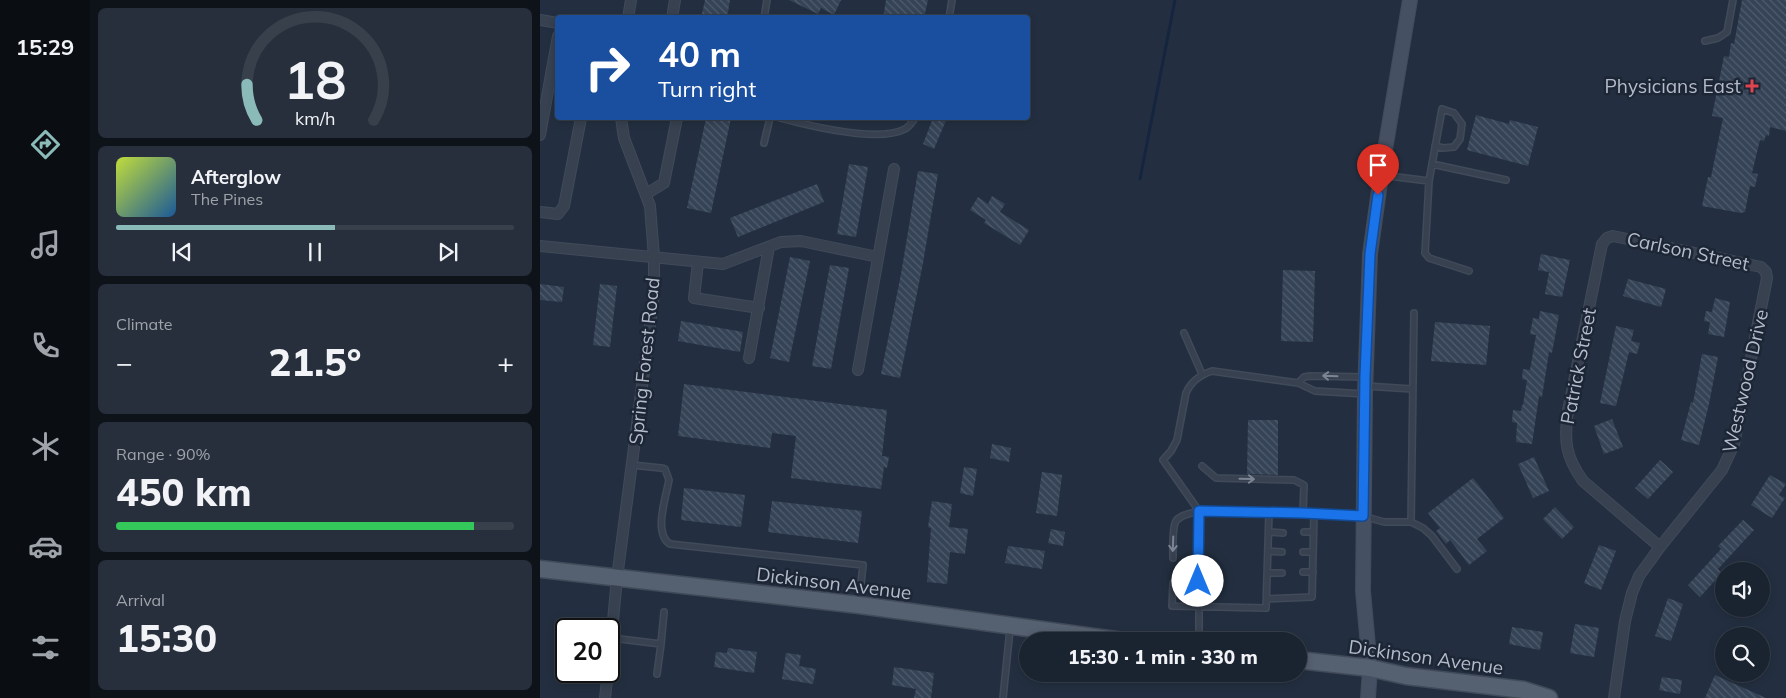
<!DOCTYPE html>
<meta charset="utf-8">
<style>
body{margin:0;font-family:Mulish,sans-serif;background:#272f3c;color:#f1f3f6;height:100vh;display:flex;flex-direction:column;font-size:19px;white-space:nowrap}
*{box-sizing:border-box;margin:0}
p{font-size:16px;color:#9fa4ab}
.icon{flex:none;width:28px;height:28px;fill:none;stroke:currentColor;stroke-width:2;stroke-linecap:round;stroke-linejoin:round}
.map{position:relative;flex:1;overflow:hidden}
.sheet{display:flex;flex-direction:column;gap:8px;padding:8px;background:#0e131a;width:450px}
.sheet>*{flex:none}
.banner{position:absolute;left:15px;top:15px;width:475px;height:105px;border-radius:5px;box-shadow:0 2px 8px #0003,0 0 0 1px #38404c;background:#1a4fa0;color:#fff;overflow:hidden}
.tools{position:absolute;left:1175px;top:562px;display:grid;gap:10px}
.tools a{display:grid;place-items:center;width:55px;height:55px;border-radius:50%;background:#1a2330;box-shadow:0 2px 8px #0003,0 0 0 1px #38404c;font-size:25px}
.speed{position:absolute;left:15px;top:618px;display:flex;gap:10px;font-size:25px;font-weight:700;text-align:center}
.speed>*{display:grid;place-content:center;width:65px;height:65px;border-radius:50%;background:#1a2330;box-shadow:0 2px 8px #0003,0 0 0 1px #38404c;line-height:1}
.speed .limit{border:2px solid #111;border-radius:8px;background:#fff;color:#111}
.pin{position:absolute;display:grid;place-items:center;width:42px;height:42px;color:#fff;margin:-51px -21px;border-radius:50% 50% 50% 0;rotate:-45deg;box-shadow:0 0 5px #0007}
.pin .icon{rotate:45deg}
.me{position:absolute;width:55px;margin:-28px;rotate:0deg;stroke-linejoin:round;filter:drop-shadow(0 0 4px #0008)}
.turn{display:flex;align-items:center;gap:18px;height:105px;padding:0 20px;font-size:22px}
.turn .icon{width:65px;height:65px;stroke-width:2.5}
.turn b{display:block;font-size:35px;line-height:42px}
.big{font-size:38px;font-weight:800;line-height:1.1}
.sheet .tile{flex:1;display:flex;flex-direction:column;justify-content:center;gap:8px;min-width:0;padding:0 18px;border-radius:8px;background:#272f3c}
.sheet .dial{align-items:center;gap:0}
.dial svg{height:130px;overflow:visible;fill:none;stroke:#38404c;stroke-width:7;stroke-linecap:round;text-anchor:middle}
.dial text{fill:#f1f3f6;stroke:none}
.song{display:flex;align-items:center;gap:15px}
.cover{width:60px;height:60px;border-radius:8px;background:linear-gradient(135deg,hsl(70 70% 55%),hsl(210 70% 35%))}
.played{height:5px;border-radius:2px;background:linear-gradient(90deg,#8bbbb9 55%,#38404c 55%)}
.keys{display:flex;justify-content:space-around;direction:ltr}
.heat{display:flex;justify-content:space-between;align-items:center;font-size:28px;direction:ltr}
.charge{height:8px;border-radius:4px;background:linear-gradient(90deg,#34c759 90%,#38404c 0)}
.trip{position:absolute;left:479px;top:632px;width:288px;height:50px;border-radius:25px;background:#1a2330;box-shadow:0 2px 8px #0003,0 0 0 1px #38404c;font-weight:800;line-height:50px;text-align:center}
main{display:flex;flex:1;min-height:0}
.tabs{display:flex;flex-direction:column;width:90px;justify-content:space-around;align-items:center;background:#0a0e13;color:#9fa4ab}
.tabs .icon{width:35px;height:35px}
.tabs .selected{color:#8bbbb9}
.tabs b{font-size:22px;color:#f1f3f6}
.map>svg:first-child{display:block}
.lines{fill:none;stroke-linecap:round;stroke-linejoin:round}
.stream{stroke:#15253f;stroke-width:3}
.building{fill:url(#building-back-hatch)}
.lane-casing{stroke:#414a59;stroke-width:8}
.street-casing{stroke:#414a59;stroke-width:12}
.secondary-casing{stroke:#414a59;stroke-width:16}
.primary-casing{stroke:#414a59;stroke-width:19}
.lane{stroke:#374150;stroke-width:5}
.street{stroke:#374150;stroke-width:10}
.secondary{stroke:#455063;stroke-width:14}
.primary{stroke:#556070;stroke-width:16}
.oneway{stroke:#7c8594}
.route-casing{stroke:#114b97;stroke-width:12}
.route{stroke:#1a73e8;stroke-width:9}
.health-dot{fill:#e0444e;stroke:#1c2635;stroke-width:2}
.labels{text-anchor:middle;stroke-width:5;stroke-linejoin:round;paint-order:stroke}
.poi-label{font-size:19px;fill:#b4bccb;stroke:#1c2635;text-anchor:end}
.street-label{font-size:19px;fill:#b4bccb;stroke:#1c2635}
</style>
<main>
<nav class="tabs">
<b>15:29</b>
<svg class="icon selected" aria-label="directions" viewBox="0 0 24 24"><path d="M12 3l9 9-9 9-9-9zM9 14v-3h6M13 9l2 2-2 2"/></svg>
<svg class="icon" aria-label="music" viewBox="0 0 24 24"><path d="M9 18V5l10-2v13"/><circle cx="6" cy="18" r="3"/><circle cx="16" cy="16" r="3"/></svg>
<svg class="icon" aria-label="phone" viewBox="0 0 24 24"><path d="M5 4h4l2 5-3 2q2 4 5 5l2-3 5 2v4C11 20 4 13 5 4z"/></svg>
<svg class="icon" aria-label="climate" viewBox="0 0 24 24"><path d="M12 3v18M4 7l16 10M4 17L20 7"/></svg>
<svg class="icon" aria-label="car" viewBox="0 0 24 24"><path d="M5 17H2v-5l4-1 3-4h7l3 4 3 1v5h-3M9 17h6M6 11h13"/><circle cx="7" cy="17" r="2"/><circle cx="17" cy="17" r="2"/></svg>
<svg class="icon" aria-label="filters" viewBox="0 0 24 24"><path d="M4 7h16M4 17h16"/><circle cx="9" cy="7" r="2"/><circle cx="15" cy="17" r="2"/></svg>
</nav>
<section class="sheet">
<div class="tile dial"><svg viewBox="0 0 100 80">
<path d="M14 69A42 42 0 1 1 86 69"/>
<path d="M14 69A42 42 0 0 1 8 47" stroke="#8bbbb9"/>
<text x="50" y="56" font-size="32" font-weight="700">18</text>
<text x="50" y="72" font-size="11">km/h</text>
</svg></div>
<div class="tile">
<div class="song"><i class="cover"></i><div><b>Afterglow</b><p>The Pines</p></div></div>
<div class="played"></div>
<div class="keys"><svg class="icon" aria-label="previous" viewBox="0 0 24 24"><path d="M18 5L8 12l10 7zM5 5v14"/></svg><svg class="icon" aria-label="pause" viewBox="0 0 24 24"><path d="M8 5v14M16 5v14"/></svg><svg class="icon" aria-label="next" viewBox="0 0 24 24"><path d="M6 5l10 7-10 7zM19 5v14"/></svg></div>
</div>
<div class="tile"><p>Climate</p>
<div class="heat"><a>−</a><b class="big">21.5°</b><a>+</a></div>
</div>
<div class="tile"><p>Range · 90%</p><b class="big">450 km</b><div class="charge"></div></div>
<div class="tile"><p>Arrival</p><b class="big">15:30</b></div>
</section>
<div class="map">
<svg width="1246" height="698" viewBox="0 0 1246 698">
<defs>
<pattern id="building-back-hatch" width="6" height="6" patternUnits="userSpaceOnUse" patternTransform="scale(1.25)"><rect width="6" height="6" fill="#354356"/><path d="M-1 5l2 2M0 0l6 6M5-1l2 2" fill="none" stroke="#505c6d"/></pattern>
</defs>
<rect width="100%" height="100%" fill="#232f40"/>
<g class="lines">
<path class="stream" d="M600 179 635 0"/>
</g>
<path class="building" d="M165 0H190L187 18H161Z
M249 0H301L294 15 281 8 278 14Z
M346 0H388L384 18H343Z
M1202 0H1246V131L1230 127 1229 136 1226 135 1224 141 1220 140 1212 173 1218 174 1215 187 1210 186 1205 212 1201 213 1162 206 1168 177H1171L1183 118 1172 116 1184 56 1189 57 1191 43 1194 44Z
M936 115 969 124 970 120 998 127 988 166 927 150Z
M166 118H191L171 213 147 208Z
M393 118H407L394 149 383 144Z
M309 164 328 167 316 237 297 234Z
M378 171 398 174 383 263 360 378 341 374 361 274Z
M277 184 284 202 198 237 190 218Z
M452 196 465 204 460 212 489 230 480 245 444 223 446 220 430 210 438 197 448 204Z
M1001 254 1030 260 1022 297 1005 294 1009 272 998 270Z
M250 257 270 261 249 362 230 358Z
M290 265 309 268 291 369 272 366Z
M743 270 775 271 773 342 741 341Z
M1088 279 1126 289 1121 307 1083 296Z
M0 284 24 287 22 302 0 300Z
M60 284 77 286 70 347 53 345Z
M1175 298 1190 302 1184 337 1168 334 1170 322 1164 321 1166 311 1172 312Z
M1000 311 1019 315 1012 353 1009 352 1002 397 999 396 992 444 976 442 977 423 972 422 973 410 981 411 982 405H983L987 380 982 379 983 369 990 370 996 335 990 334 993 318 999 319Z
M141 321 203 332 200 352 138 341Z
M895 322 950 326 946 365 891 361Z
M1076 326 1094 330 1091 341 1100 343 1097 354 1089 352 1076 406 1060 403Z
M1162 354 1178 357 1169 404 1159 445 1141 440 1151 402 1153 403Z
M144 384 347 410 342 456 349 457 347 468 344 467 341 489 251 478 256 436 232 433 230 448 138 436Z
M1072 419 1083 447 1064 454 1054 426Z
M708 420H738V475L707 474Z
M452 444 471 448 469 462 450 458Z
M994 457 1009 491 993 498 978 464Z
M1120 460 1133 472 1108 499 1095 488Z
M424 467 437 469 433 496 420 493Z
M502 472 522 475 517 516 496 513Z
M1230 475 1246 484 1239 495 1245 498 1232 518 1211 505Z
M933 478 964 518 937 539 947 551 929 565 910 540 906 544 896 531 900 528 888 513Z
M144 488 205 495 201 527 141 520Z
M232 501 322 511 318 543 228 532Z
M392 501 412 504 409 527 428 529 425 554 410 552 407 584 387 582 391 528 388 527Z
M1015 507 1034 527 1022 539 1003 519Z
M1203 520 1214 530 1178 569 1182 573 1160 597 1148 585 1181 549 1178 546Z
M511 529 525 532 523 546 508 543Z
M1059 545 1076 551 1061 590 1044 583Z
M468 546 505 551 502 569 465 563Z
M1128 598 1143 604 1131 641 1115 636Z
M1035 624 1059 628 1054 657 1030 653Z
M972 627 1003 632 1000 650 969 644Z
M188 648 217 652 214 673 174 667 176 652 187 653Z
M246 653 261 655 259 666 276 669 273 684 242 679Z
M354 667 394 673 391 698H374L376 689 352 685Z
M1175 675 1226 698H1165Z
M1122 677 1142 680 1140 694 1119 690Z"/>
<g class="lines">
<defs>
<path id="lane" d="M224 18 227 0
M409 18 412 0
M1165 41 1178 38 1187 32 1193 0
M240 118C270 126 338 143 365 129 369 127 373 121 375 118
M224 143 230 118
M892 164 966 180
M841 175 889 181 885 253 889 258 929 271
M889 181 902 109 914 113 922 124 920 139 914 147 903 148 895 146
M644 333 662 374
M758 383 764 377 770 376 825 377
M826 386 872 389
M92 465 121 468 125 469 129 480C126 497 113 534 130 544L323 565 319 602
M662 466 676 478 754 480 764 485 763 513
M871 522 874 313
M729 532 743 533
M764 532H773
M728 551 742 552
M763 552H773
M633 558C633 550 632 527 636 521 640 515 652 513 659 511L763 513 823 516 844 522H871L883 528 892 536 917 569
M763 572H773
M727 573H742
M633 583 632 606 726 608 729 513
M727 599 772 597 774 514
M72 638 121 644 117 674
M659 641V511L623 460 631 451 637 440 646 393C651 381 660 375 672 371L758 383 775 391 825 394
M121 644 124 612
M463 698 470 629"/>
<path id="street" d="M88 18 91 0
M132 18 135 0
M0 20 18 23
M0 135 18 36
M106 194 124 183 137 118
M0 212 18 214 24 206 41 118
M0 246 183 264 241 242 261 241 338 257
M158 262 154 298 219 308
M209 358 229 247
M318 370 354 169
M69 663 77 578 114 294V257L110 206 84 138 81 118
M65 698 68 671
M1074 698 1085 621 1092 593 1099 576 1120 547 1182 470 1194 444 1227 278 1226 272 1221 267 1073 236 1067 238 1062 244 1028 411C1024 440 1025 456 1043 481L1120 547"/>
<path id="secondary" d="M828 698 830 668 823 591 825 394 830 254 843 162 870 0"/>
<path id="primary" d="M0 569 319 605 583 641
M758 660 830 668 866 676 984 690 1009 698"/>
</defs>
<use href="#lane" class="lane-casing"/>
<use href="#street" class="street-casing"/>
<use href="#secondary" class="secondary-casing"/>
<use href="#primary" class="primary-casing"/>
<use href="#lane" class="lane"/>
<use href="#street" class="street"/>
<use href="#secondary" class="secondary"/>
<use href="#primary" class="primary"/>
</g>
<defs><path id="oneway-shaft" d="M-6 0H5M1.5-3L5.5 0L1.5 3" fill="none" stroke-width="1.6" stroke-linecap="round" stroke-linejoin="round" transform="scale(1.25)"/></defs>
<g class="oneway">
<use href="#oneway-shaft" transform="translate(790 376) rotate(-178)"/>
<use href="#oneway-shaft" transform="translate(707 479) rotate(1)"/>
<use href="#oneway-shaft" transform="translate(633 544) rotate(92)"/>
</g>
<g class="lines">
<defs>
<path id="route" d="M658 581 659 511 763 513 823 516 825 377 830 254 838 195"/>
</defs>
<use href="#route" class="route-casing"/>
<use href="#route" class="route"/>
</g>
<path class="health-dot" d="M1209.5 78.5h5v5h5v5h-5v5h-5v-5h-5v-5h5z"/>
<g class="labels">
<g class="poi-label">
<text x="1201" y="93">Physicians East</text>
</g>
<g class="street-label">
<text transform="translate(1148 251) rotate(12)" y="7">Carlson Street</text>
<text transform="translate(104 361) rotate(-84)" y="7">Spring Forest Road</text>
<text transform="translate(1038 366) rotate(-79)" y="7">Patrick Street</text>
<text transform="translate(1205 381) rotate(-77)" y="7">Westwood Drive</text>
<text transform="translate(294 583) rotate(7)" y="7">Dickinson Avenue</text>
<text transform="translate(886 657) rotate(8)" y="7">Dickinson Avenue</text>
</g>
</g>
</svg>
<div class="tools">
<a><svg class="icon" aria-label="sound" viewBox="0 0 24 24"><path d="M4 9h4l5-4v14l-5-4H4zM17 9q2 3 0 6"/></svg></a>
<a><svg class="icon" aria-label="search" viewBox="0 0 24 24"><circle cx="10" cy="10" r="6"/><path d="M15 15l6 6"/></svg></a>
</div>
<div class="speed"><div class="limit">20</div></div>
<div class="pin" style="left:838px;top:195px;background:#d93025"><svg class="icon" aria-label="arrive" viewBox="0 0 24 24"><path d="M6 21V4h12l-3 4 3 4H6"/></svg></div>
<svg class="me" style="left:658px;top:581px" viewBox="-20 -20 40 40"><circle r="19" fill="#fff"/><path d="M0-13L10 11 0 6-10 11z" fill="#1a73e8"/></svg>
<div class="trip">15:30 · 1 min · 330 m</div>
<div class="banner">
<div class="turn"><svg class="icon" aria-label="right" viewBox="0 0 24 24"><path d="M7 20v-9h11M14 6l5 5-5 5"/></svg><div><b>40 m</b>Turn right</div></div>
</div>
</div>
</main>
